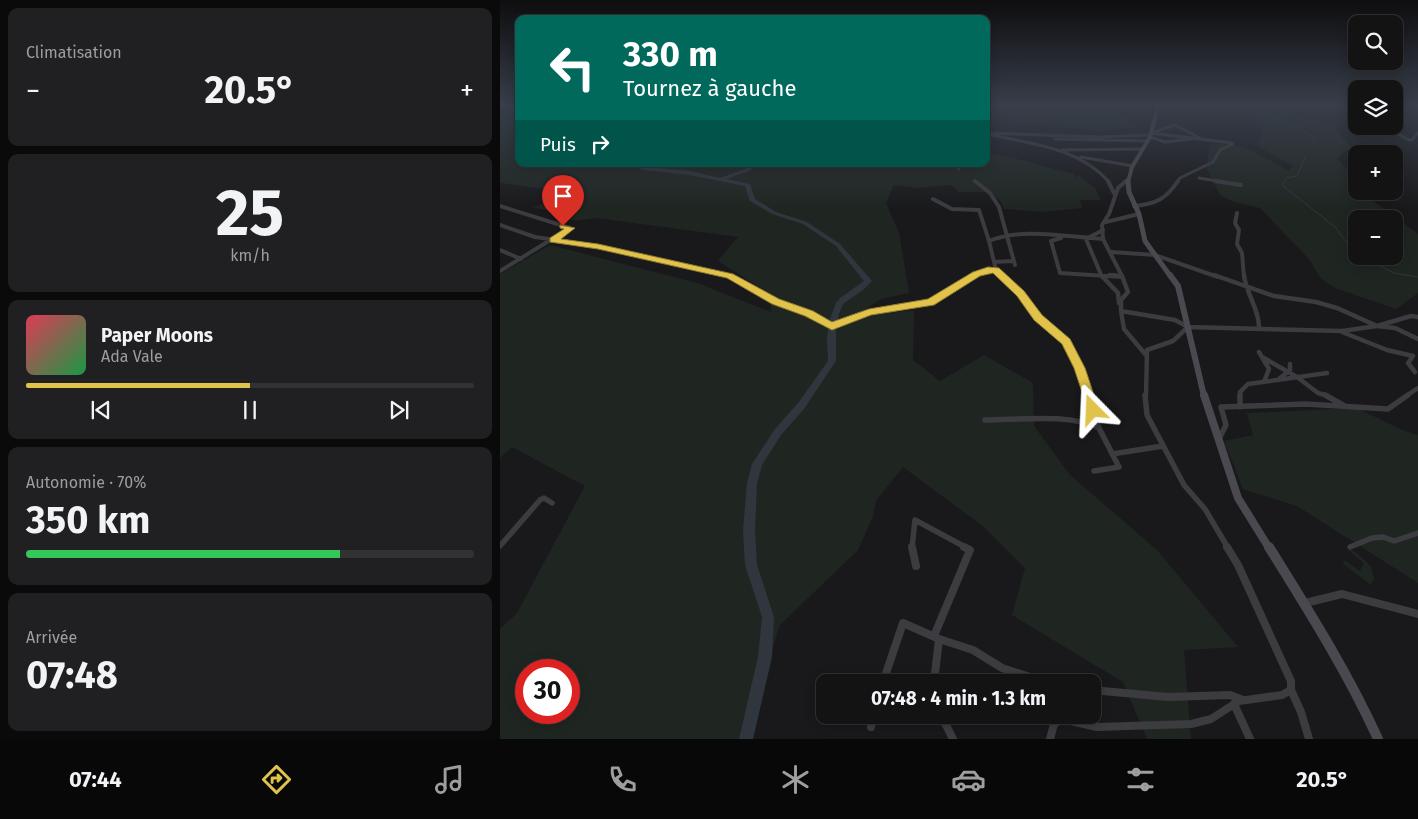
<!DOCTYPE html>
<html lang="fr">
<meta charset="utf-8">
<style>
body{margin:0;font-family:"Fira Sans",sans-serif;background:#202022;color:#f1f3f6;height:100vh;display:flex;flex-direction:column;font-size:19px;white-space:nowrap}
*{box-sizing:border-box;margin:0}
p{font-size:16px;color:#9d9ea0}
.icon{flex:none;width:28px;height:28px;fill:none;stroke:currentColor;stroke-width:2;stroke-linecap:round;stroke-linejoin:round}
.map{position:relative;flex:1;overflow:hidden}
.panel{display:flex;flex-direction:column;gap:8px;padding:8px;background:#0a0a0b;width:500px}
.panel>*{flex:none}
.hud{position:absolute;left:15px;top:15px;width:475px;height:152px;border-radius:10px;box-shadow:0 2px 12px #0003,0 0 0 1px #323234;background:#00695c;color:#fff;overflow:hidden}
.buttons{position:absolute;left:848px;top:15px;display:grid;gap:10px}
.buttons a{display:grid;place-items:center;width:55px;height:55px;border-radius:10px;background:#131314;box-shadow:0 2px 12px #0003,0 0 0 1px #323234;font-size:25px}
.speed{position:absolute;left:15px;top:659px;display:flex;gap:10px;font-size:25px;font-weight:700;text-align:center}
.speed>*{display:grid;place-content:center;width:65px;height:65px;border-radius:50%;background:#131314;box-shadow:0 2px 12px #0003,0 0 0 1px #323234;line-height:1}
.speed .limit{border:8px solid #d22;background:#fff;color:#111}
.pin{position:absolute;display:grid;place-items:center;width:42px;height:42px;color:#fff;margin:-51px -21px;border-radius:50% 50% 50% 0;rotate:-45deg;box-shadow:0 0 5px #0007}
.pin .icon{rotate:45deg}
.me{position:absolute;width:55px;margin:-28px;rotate:339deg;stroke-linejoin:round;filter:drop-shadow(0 0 4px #0008)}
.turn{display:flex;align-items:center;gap:18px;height:105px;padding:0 25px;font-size:22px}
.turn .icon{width:65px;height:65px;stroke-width:2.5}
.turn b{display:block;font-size:35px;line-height:42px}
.then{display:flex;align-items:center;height:48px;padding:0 25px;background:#0003;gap:10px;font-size:19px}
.big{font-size:38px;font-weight:700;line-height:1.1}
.panel .card{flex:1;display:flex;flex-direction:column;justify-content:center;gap:8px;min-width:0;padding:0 18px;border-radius:10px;background:#202022}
.panel .dial{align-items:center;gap:0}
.dial b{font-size:65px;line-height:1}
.song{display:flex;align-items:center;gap:15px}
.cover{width:60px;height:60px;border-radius:8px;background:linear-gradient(135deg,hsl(350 70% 55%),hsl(140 70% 35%))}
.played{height:5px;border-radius:2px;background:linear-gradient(90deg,#e1c24b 50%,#323234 50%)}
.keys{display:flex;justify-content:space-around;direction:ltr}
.heat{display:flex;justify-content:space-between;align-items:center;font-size:28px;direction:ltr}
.charge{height:8px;border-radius:4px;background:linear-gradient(90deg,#34c759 70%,#323234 0)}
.trip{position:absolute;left:316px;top:674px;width:285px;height:50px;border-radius:10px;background:#131314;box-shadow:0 2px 12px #0003,0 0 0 1px #323234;font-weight:700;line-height:50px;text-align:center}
.menu{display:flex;height:80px;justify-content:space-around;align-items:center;background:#080808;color:#9d9ea0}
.menu .icon{width:35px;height:35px}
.menu .on{color:#e1c24b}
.menu b{font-size:22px;color:#f1f3f6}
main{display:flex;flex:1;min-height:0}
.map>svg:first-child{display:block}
.green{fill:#1f2621;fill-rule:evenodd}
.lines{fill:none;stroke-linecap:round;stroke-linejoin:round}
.stream{stroke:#30363e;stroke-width:1}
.river{fill:#30363e;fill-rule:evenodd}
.street-far4{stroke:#3b3b40;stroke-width:3}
.street-far3{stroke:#3b3b40;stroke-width:4}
.street-far2{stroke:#3b3b40;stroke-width:4.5}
.street-far1{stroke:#3b3b40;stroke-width:5.5}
.street{stroke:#3b3b40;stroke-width:8}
.secondary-far4{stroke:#49494f;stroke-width:4}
.secondary-far3{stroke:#49494f;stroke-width:5}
.secondary-far2{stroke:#49494f;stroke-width:6}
.secondary-far1{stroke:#49494f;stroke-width:8}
.secondary{stroke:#49494f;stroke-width:10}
.route{fill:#e1c24b;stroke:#927e31}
</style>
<main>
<section class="panel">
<div class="card"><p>Climatisation</p>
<div class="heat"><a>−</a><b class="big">20.5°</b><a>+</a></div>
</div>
<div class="card dial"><b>25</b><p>km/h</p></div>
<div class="card">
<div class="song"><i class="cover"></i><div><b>Paper Moons</b><p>Ada Vale</p></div></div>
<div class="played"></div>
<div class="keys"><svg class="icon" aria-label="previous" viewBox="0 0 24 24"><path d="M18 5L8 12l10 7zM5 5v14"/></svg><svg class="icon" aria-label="pause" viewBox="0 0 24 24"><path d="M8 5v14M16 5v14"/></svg><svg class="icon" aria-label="next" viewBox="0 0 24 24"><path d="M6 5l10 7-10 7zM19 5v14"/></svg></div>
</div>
<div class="card"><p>Autonomie · 70%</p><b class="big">350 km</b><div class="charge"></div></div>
<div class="card"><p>Arrivée</p><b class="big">07:48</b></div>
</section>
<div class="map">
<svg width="918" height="739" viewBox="0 0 918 739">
<rect width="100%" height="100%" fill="#19191b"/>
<path class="green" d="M0 106H19V164H486V153C517 156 544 168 574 174L577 179V174L595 188 601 200H580L582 208 542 212 504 209 501 202 490 192H459L451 185 416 188 394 185 386 203 399 233 409 293 381 299 359 313 414 311 413 360 440 381 484 355 533 383 534 426 570 475 657 550 738 647 684 650 691 739H647L623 682 512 615 525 568 484 527 403 467 376 501 373 516 358 550 280 625 244 739H0V629L17 613 85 486 12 447 0 458V274L50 245 197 283 271 312 270 294 218 261 238 237 97 218 74 221 48 210 33 208 66 192 0 183ZM26 670H69V712H26Z
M486 106H605C617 110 633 116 636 128L601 131 486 120Z
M721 106H771L833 126 851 147 837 158 850 173 856 191H860L918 234V293L896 309 835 288 820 278 810 260 760 208 734 202 720 195 707 169 709 145C738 139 765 158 789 171L793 166 757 146 765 124ZM856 219H894V256H856Z
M857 408 902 430 918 435V583L797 506 743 489 724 441 753 435 747 413Z
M848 550H852C864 559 873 564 874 580L870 584 843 564 844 560 860 571 864 563Z"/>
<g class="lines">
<path class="stream" d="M741 106 797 127 815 138 813 143
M806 155 797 176 786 178 782 185 835 227 856 255
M860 256 894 273 918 277"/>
<path class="river" d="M129 164H152V166L149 167 190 171 220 178 245 169 251 164H257L249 171 226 179 250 184 255 199 276 212 307 222 340 244 372 281 364 289 343 304 339 314 336 331V361L304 409 281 435 262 465 257 483 255 530 257 565 274 617 272 657 253 739H239L258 657 262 617 245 565 243 530 247 483 252 464 275 429 298 403 328 361 327 339 329 322 336 303 340 298 364 281 336 246 303 224 272 214 250 201 245 186 190 175 142 170 139 168 142 166H129Z"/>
<path class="street-far4" d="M846 106 856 111
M884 126 909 140H912L918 133
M486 133 600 137 650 135
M650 133 732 143
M651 133 675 125 700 138
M491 135C533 144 579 148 609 182
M650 137 665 142 690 139
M555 139 648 141
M562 150 643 149
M581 157 633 166
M457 164 459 169
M699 178 723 182
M624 182 628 179
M677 182 680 178 713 162 720 150 733 144"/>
<path class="street-far3" d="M475 181 490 193 499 207 515 265
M608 181 615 195
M715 181 741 185
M433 199 452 209 479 210 489 241
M0 206 70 228
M634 206C656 204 666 199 678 181
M737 213 735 223 739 230 737 244 742 253 744 277
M606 222 639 214
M0 225 35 237 98 246 231 277
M561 238 551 241 560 273 622 277
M0 250 21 259
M611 252 655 255 718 277
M494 262 513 261
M0 271 70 228
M622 276 603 239 602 225 609 214 618 188 626 181
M472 277 488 270H496
M503 277 496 270 489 241C524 227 566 237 603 239
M602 277 586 239 603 230"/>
<path class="street-far2" d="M228 275 276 302 309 313 332 326 369 312 431 302 474 275
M502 275 520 293 538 318 563 337 573 353 588 396
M601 275 618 293 619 303
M610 275 622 276 628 292 621 300V311L675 320 688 327 842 331 877 326
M714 275 774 296 816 302 837 308 875 325
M744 275C746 294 759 308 759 327
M621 311 624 329 646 355
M918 317 911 316 877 326 895 328 918 339
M842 332 887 350 913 356
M759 352 769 369 764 382
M913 356 908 363 915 372
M762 357 797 377 818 393 828 396
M779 379 790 370V364
M646 396 647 350 673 341 688 327
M740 396V392L748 384 827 373
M906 396 918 388"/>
<path class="street-far1" d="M588 395 599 428 619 467 594 471
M645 395 647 415 684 485 705 509 728 548
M740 395V407
M825 395 843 405
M485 420C518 420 569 413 599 428
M719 439 726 425 721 407 806 404 888 409 908 395
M612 454 663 446
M0 546 40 500 44 498 52 503
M850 547 872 538 883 537 894 541 918 533
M412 548 415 520 467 548"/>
<path class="street" d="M412 547 416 566
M805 603 842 594 918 614
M434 636 470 550 464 547
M383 682 403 623 437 638
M434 682 439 639 473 650 502 668 533 678 559 682
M592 690 668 697 730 695 743 700
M791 690 801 712 809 739
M734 704 750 739
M441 715 453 739
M371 727 373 715
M550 739 554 724 562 719 597 727 691 724 711 719 739 701 782 695 791 690V681L738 565 727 547"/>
<path class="secondary-far4" d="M628 182 632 167 650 137 658 106"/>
<path class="secondary-far3" d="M628 181 629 192 639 214 645 241 671 277"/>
<path class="secondary-far2" d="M670 275 678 286 704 396"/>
<path class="secondary-far1" d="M704 395 738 498 769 548"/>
<path class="secondary" d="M769 547C808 610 847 671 878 739"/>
</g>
<linearGradient id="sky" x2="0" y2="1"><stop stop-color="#0e0e0f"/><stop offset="0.5" stop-color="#383e4a"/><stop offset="1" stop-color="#383e4a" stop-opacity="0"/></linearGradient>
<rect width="918" height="210" fill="url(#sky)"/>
<path class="route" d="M60 225 75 228 61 239 98 244 233 274 279 299 313 311 332 322 369 309 428 299 473 272 488 267 499 268 524 291 542 315 570 339 585 368 599 410 597 413H589L574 368 562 344 534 320 517 296 493 273 480 276 434 305 371 315 332 330 305 316 272 304 227 278 98 249 50 242V238L64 229 60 228Z"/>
</svg>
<div class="buttons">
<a><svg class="icon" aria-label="search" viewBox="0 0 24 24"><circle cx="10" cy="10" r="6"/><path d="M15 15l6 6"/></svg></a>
<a><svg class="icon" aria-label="layers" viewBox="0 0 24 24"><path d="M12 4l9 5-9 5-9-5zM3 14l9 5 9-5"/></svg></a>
<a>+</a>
<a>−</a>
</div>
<div class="speed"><div class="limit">30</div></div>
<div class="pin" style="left:63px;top:226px;background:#d93025"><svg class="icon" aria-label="arrive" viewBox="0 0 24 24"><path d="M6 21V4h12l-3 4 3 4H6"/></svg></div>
<svg class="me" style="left:593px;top:410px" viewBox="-20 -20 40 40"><path d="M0-17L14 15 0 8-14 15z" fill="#e1c24b" stroke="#fff" stroke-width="4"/></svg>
<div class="trip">07:48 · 4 min · 1.3 km</div>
<div class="hud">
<div class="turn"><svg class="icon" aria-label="left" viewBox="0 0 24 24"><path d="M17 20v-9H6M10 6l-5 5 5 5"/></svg><div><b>330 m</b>Tournez à gauche</div></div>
<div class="then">Puis<svg class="icon" aria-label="right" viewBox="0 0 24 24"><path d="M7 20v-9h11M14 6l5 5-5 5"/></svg></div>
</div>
</div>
</main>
<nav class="menu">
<b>07:44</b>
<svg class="icon on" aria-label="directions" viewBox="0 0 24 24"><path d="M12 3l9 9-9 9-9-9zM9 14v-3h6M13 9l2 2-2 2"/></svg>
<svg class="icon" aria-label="music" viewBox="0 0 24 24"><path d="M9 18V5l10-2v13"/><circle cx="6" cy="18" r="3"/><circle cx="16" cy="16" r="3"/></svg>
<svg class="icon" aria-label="phone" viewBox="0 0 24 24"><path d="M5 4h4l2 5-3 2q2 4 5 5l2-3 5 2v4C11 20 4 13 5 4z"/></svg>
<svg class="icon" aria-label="climate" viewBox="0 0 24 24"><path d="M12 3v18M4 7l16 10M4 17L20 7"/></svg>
<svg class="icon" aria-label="car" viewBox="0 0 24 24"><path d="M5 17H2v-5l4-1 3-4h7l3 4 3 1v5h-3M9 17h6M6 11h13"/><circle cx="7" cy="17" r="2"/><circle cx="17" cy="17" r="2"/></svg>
<svg class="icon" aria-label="filters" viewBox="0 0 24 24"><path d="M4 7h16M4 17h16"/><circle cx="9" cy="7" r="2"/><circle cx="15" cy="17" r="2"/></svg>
<b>20.5°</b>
</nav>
